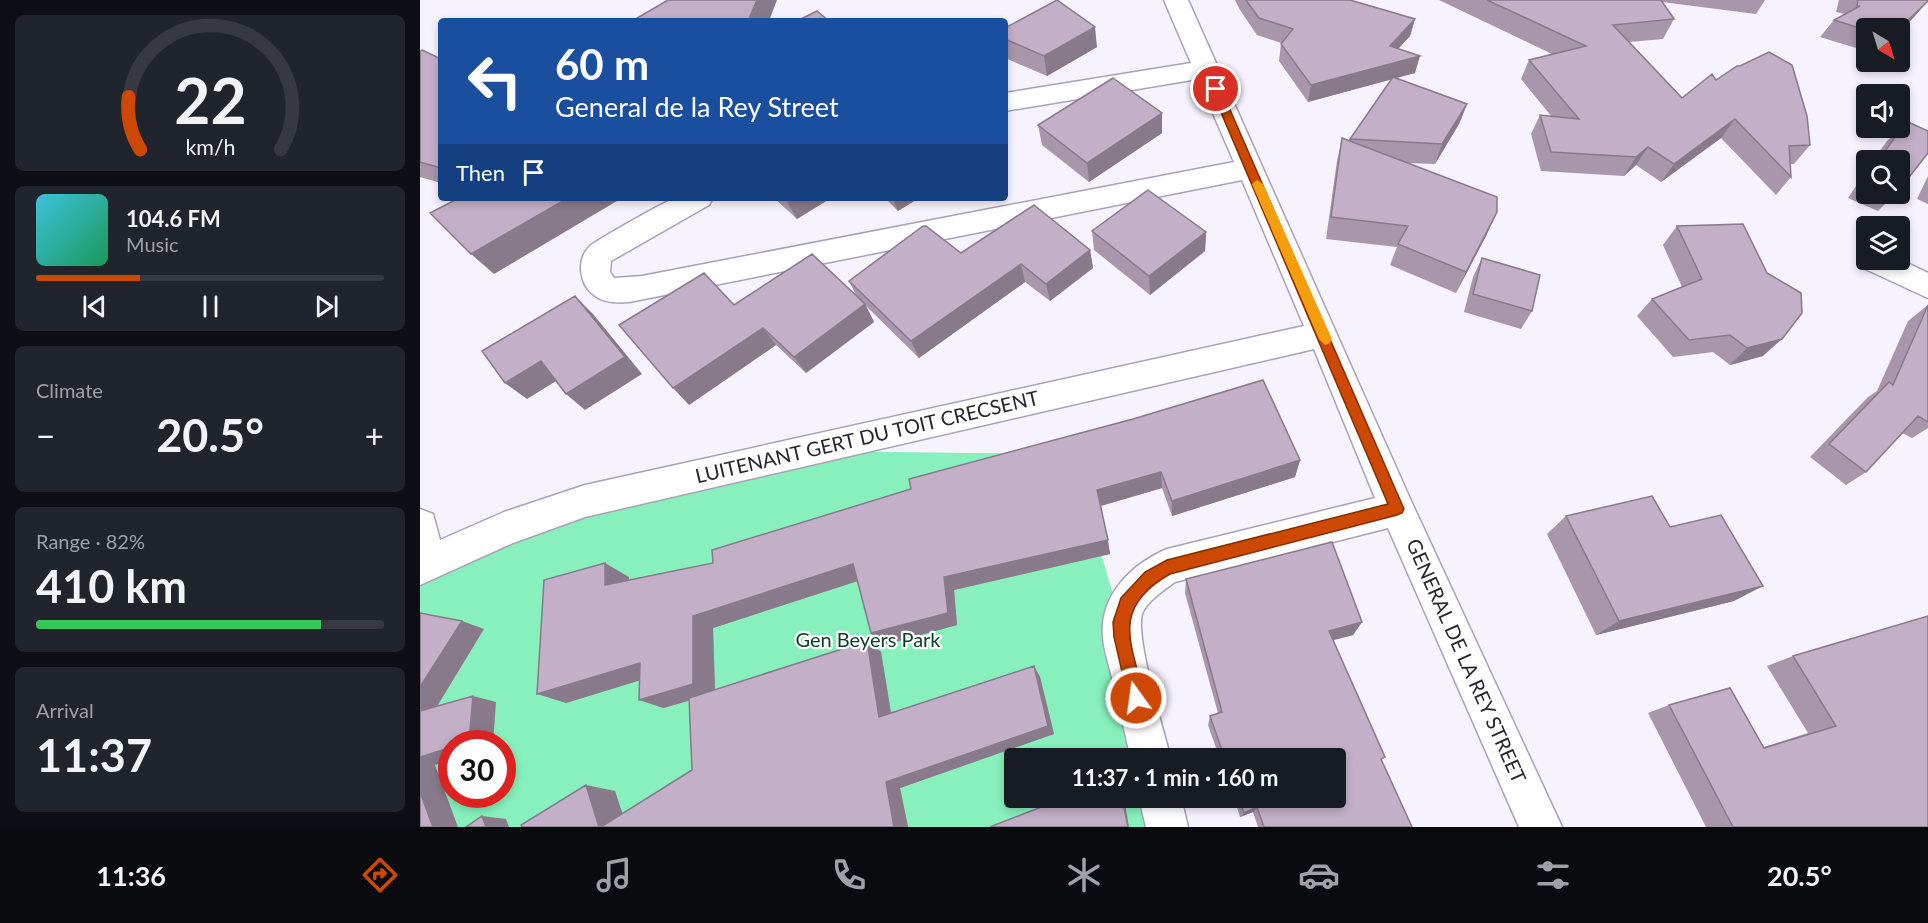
<!DOCTYPE html>
<meta charset="utf-8">
<style>
body{margin:0;font-family:Lato,sans-serif;background:#20242c;color:#f1f3f6;height:100vh;display:flex;flex-direction:column;font-size:22px;white-space:nowrap}
*{box-sizing:border-box;margin:0}
p{font-size:20px;color:#9ea1a6}
.icon{flex:none;width:33px;height:33px;fill:none;stroke:currentColor;stroke-width:2;stroke-linecap:round;stroke-linejoin:round}
.map{position:relative;flex:1;overflow:hidden}
.sheet{display:flex;flex-direction:column;gap:15px;padding:15px;background:#0d0f14;width:420px}
.sheet>*{flex:none}
.guide{position:absolute;left:18px;top:18px;width:570px;height:183px;border-radius:6px;box-shadow:0 3px 9px #0003;background:#1a4fa0;color:#fff;overflow:hidden}
.needle{width:39px;rotate:142deg}
.controls{position:absolute;left:1436px;top:18px;display:grid;gap:12px}
.controls a{display:grid;place-items:center;width:54px;height:54px;border-radius:6px;background:#171b24;box-shadow:0 3px 9px #0003;font-size:30px}
.speed{position:absolute;left:18px;top:730px;display:flex;gap:12px;font-size:30px;font-weight:700;text-align:center}
.speed>*{display:grid;place-content:center;width:78px;height:78px;border-radius:50%;background:#171b24;box-shadow:0 3px 9px #0003;line-height:1}
.speed .limit{border:9px solid #d22;background:#fff;color:#111}
.pin{position:absolute;display:grid;place-items:center;width:51px;height:51px;color:#fff;margin:-26px;border:3px solid #fff;border-radius:50%;box-shadow:0 2px 6px #0007}
.me{position:absolute;width:66px;margin:-33px;rotate:346deg;stroke-linejoin:round;filter:drop-shadow(0 0 4px #0008)}
.turn{display:flex;align-items:center;gap:21px;height:126px;padding:0 18px;font-size:27px}
.turn .icon{width:78px;height:78px;stroke-width:2.5}
.turn b{display:block;font-size:42px;line-height:51px}
.then{display:flex;align-items:center;height:57px;padding:0 18px;background:#0003;gap:12px;font-size:22px}
.big{font-size:45px;font-weight:700;line-height:1.1}
.sheet .card{flex:1;display:flex;flex-direction:column;justify-content:center;gap:9px;min-width:0;padding:0 21px;border-radius:9px;background:#20242c}
.sheet .dial{align-items:center;gap:0}
.dial svg{height:156px;overflow:visible;fill:none;stroke:#363941;stroke-width:7;stroke-linecap:round;text-anchor:middle}
.dial text{fill:#f1f3f6;stroke:none}
.song{display:flex;align-items:center;gap:18px}
.cover{width:72px;height:72px;border-radius:9px;background:linear-gradient(135deg,hsl(190 70% 55%),hsl(150 70% 35%))}
.played{height:6px;border-radius:3px;background:linear-gradient(90deg,#cd4802 30%,#363941 30%)}
.keys{display:flex;justify-content:space-around;direction:ltr}
.heat{display:flex;justify-content:space-between;align-items:center;font-size:33px;direction:ltr}
.charge{height:9px;border-radius:4px;background:linear-gradient(90deg,#34c759 82%,#363941 0)}
.trip{position:absolute;left:584px;top:748px;width:342px;height:60px;border-radius:6px;background:#171b24;box-shadow:0 3px 9px #0003;font-weight:700;line-height:60px;text-align:center}
.menu{display:flex;height:96px;justify-content:space-around;align-items:center;background:#090b0e;color:#9ea1a6}
.menu .icon{width:42px;height:42px}
.menu .selected{color:#cd4802}
.menu b{font-size:27px;color:#f1f3f6}
main{display:flex;flex:1;min-height:0}
.map>svg:first-child{display:block}
.green{fill:#87f0bc;fill-rule:evenodd}
.lines{fill:none;stroke-linecap:round;stroke-linejoin:round}
.minor-casing{stroke:#a9a0bb;stroke-width:3}
.minor{fill:#fff;fill-rule:evenodd}
.wall{fill:#a896ab}
.shaded-wall{fill:#887a8b}
.building{fill:#c3afc7;stroke:#887a8b;stroke-width:1.5}
.route{fill:#cd4802;stroke:#852f01;stroke-width:1.5}
.slow{fill:#f59e0b}
.labels{text-anchor:middle;stroke-width:4.5;stroke-linejoin:round;paint-order:stroke}
.street-label{font-size:20px;fill:#27242e;stroke:#fff}
.park-label{font-size:20px;fill:#0c3c28;stroke:#fff}
</style>
<main>
<section class="sheet">
<div class="card dial"><svg viewBox="0 0 100 80">
<path d="M14 69A42 42 0 1 1 86 69"/>
<path d="M14 69A42 42 0 0 1 8 42" stroke="#cd4802"/>
<text x="50" y="56" font-size="32" font-weight="700">22</text>
<text x="50" y="72" font-size="11">km/h</text>
</svg></div>
<div class="card">
<div class="song"><i class="cover"></i><div><b>104.6 FM</b><p>Music</p></div></div>
<div class="played"></div>
<div class="keys"><svg class="icon" aria-label="previous" viewBox="0 0 24 24"><path d="M18 5L8 12l10 7zM5 5v14"/></svg><svg class="icon" aria-label="pause" viewBox="0 0 24 24"><path d="M8 5v14M16 5v14"/></svg><svg class="icon" aria-label="next" viewBox="0 0 24 24"><path d="M6 5l10 7-10 7zM19 5v14"/></svg></div>
</div>
<div class="card"><p>Climate</p>
<div class="heat"><a>−</a><b class="big">20.5°</b><a>+</a></div>
</div>
<div class="card"><p>Range · 82%</p><b class="big">410 km</b><div class="charge"></div></div>
<div class="card"><p>Arrival</p><b class="big">11:37</b></div>
</section>
<div class="map">
<svg width="1508" height="827" viewBox="0 0 1508 827">
<rect width="100%" height="100%" fill="#f6f2fe"/>
<path class="green" d="M387 451 652 454 701 622 733 759H594V798H742L749 827H0V574L84 529ZM32 744H82V795H32Z"/>
<g class="lines">
<defs>
<path id="minor" d="M744 0H768L992 503 1142 827H1099L968 528 755 582C744 590 727 601 722 614 715 638 744 731 751 759H711C705 733 699 708 693 682 690 667 684 652 683 637 679 595 712 564 747 549L955 498 894 349 165 517 93 543 0 585V509L13 514 20 540 84 512 165 485 884 326 822 180 209 302C198 303 184 303 174 295 159 284 156 259 170 246 177 240 247 200 256 198 266 195 282 198 293 198L289 205 191 261 190 272 194 278 222 276 814 162 778 79 585 111V93L771 63Z
M1446 251V260L1479 259 1508 273V298L1443 268 1438 260 1443 252Z
M719 798H761L768 827H726Z"/>
</defs>
<use href="#minor" class="minor-casing"/>
<use href="#minor" class="minor"/>
</g>
<path class="wall" d="M815 0H930L995 19 990 36 978 49 995 73 976 78 1047 104 1039 124 1015 164 986 163 1067 234 1036 293 970 265 977 247 906 239 917 161 922 138 930 141V139L972 79 888 102 859 61 861 43 837 35 820 10Z
M1019 0H1345L1336 14 1242 2 1254 19 1243 39 1209 42 1262 98 1296 80 1390 145 1374 164H1371V177L1356 195 1301 138 1241 182 1216 165 1204 176 1121 171 1111 134 1120 115 1132 117 1101 79 1109 60 1132 54Z
M1419 0H1508L1494 17 1479 32V28H1446V51L1400 37 1414 20 1425 14 1416 12Z
M585 28 677 47 627 76 585 58Z
M0 52 21 59V183L0 177Z
M742 113V133L669 182 622 145 618 125Z
M1486 121 1479 160H1453L1467 141Z
M1446 171V194H1475L1458 211 1428 198Z
M1508 176V204L1497 199Z
M354 198H411L377 219Z
M465 198H499L478 211Z
M1257 226 1343 356 1310 365 1293 352 1253 357 1217 316 1232 299 1262 287 1243 245Z
M672 231 786 232 785 251 730 295 674 250Z
M670 250 673 268 630 301 605 282 499 358 446 306 454 322 386 373 356 345 269 405 314 305 437 297 429 281 541 253Z
M1062 258 1112 311 1101 329 1044 312 1053 277Z
M1508 305V428L1492 438 1482 433 1446 472 1426 485 1390 457 1448 397 1457 391 1488 321Z
M880 460 875 477 752 516 742 488 681 506 690 554 534 590 537 625 464 645 451 633 438 581 293 628 295 690 447 641 461 652 471 713 614 666 620 677 634 734 480 788 488 827H102L195 791 202 814 272 770 269 701 243 708 219 680 146 703 209 577V580L293 563 491 489Z
M1146 516 1250 527 1314 601 1176 635 1127 534Z
M766 579 942 622 933 635 913 640 965 757 961 760 992 827H838L833 812 820 817 814 798H915V759H800L788 725 790 716 798 713 765 593Z
M1373 656 1508 827H1286L1228 713 1249 705 1344 747 1388 733 1347 666Z"/>
<path class="shaded-wall" d="M337 0H357L349 21H328Z
M1508 1 1494 17 1479 32V30L1480 28Z
M995 19 990 36 965 63 970 46Z
M675 27 677 47 627 76 624 56Z
M1000 56 995 73 888 102 891 85Z
M1047 104 1039 124 1015 164 1022 144Z
M742 113V133L669 182 667 163Z
M1315 119 1301 138 1241 182 1254 164Z
M1228 147 1216 165 1204 176 1216 157Z
M148 198H202L74 274 51 254Z
M365 198H411L377 219Z
M473 198H499L478 211Z
M1077 212 1067 234 1036 293 1046 272Z
M786 232 785 251 730 295 729 276Z
M670 250 673 268 630 301 626 284Z
M601 264 605 282 499 358 491 341Z
M155 296 173 314 222 374 165 410 146 394Z
M445 304 454 322 386 373 374 357Z
M343 328 356 345 269 405 253 388Z
M1362 339 1343 356 1310 365 1327 348Z
M121 361 141 378 107 399 85 383Z
M880 460 875 477 752 516V501Z
M741 472 742 488 680 506 677 490Z
M688 540 690 554 534 590 537 625 464 645 451 633 524 577Z
M185 563 209 577V598L185 585Z
M433 564 447 578 293 628 295 693 243 708 219 700 273 616Z
M1343 586 1314 601 1176 635 1199 621Z
M42 621 64 629 7 723 0 721V687Z
M942 622 933 635 902 643 909 631Z
M447 641 461 652 473 725 459 717Z
M220 663 244 673 146 703 117 694Z
M614 666 620 677 634 734 480 788 488 827H474L466 782Z
M53 696 76 702 73 744H39Z
M32 747V760L15 765 38 827H13L0 792V757Z
M166 785 195 791 207 827H179Z
M702 798H704L709 827H708Z
M837 807 833 812 820 817 824 813Z
M62 816 86 819 89 827H66Z"/>
<path class="building" d="M248 0H337L328 21H212Z
M637 0 675 27 624 56 585 39V28Z
M826 0H930L995 19 970 46 1000 56 891 85 861 44 873 29 839 18Z
M1067 0H1241L1254 19 1193 25 1262 98 1292 74 1296 80 1317 66H1320L1349 52 1372 65 1387 116 1390 145 1369 146 1371 177 1315 119 1254 164 1228 147 1216 157 1131 152 1120 115 1159 119 1109 60 1166 46Z
M1438 0H1508V1L1480 28 1469 25 1466 28H1446V30L1414 20 1440 6H1437Z
M397 11 409 21H377Z
M2 50 21 59V168L0 162V52Z
M973 77 1047 104 1022 144 930 139Z
M693 78 742 113 667 163 618 125Z
M1486 121 1508 131V153L1479 190V160H1459Z
M922 138 1077 197V212L1046 272 978 244 988 226 911 217Z
M728 190 786 232 729 276 672 231Z
M39 198H148L51 254 10 213Z
M614 205 670 250 626 284 601 264 491 341 429 281 503 226H506L541 253Z
M1323 224 1347 273 1381 293 1382 313 1362 339 1327 348 1310 335 1269 340 1232 299 1282 279 1257 226Z
M392 254 445 304 374 357 343 328 253 388 199 325 284 273 314 305Z
M1062 258 1120 275 1112 311 1053 294Z
M155 296 205 357 146 394 121 361 85 383 62 351Z
M1508 305V422L1498 416 1446 472 1409 444 1469 382 1473 385Z
M843 380 880 460 752 501 741 472 677 490 688 540 524 577 528 613 451 633 433 564 273 616V684L219 700 220 663 117 694 124 580 185 563V585L293 563 292 550 491 489 489 479 713 419Z
M1232 496 1250 527 1301 515 1343 586 1199 621 1146 516Z
M912 542 942 622 909 631 965 757 961 759 992 827H844L837 807 824 813 819 798H915V759H805L790 716 802 712 766 579Z
M0 613 42 621 0 687Z
M1508 616V827H1313L1249 705 1310 688 1344 748 1416 726 1373 656Z
M447 641 459 717 614 666 628 726 466 782 474 827H181L272 770 269 698Z
M53 696 49 741 39 744H32V747L0 757V711Z
M166 785 179 827H102L101 825Z
M0 792 13 827H0Z
M666 798H702L708 827H570L634 802 636 807Z
M62 816 66 827H46Z"/>
<path class="route" d="M796 86 801 89 984 509 982 513 977 515 750 574C690 608 711 643 725 698L722 704 716 706 711 704 708 698 694 637 693 622 701 598 725 572 747 560 968 504 791 89Z"/>
<path class="slow" d="M837 180 843 184 912 339 910 343 905 345 899 339 832 184Z"/>
<g class="labels">
<g class="street-label">
<text transform="translate(447 437) rotate(-13)" y="7">LUITENANT GERT DU TOIT CRECSENT</text>
<text transform="translate(1046 661) rotate(66)" y="7">GENERAL DE LA REY STREET</text>
</g>
<g class="park-label">
<text x="448" y="647">Gen Beyers Park</text>
</g>
</g>
</svg>
<div class="controls">
<a><svg class="needle" viewBox="-14 -14 28 28"><path d="M0-13l5 13h-10z" fill="#e53935"/><path d="M0 13l5-13h-10z" fill="#9ea1a6"/></svg></a>
<a><svg class="icon" aria-label="sound" viewBox="0 0 24 24"><path d="M4 9h4l5-4v14l-5-4H4zM17 9q2 3 0 6"/></svg></a>
<a><svg class="icon" aria-label="search" viewBox="0 0 24 24"><circle cx="10" cy="10" r="6"/><path d="M15 15l6 6"/></svg></a>
<a><svg class="icon" aria-label="layers" viewBox="0 0 24 24"><path d="M12 4l9 5-9 5-9-5zM3 14l9 5 9-5"/></svg></a>
</div>
<div class="speed"><div class="limit">30</div></div>
<div class="pin" style="left:796px;top:89px;background:#d93025"><svg class="icon" aria-label="arrive" viewBox="0 0 24 24"><path d="M6 21V4h12l-3 4 3 4H6"/></svg></div>
<svg class="me" style="left:716px;top:698px" viewBox="-20 -20 40 40"><circle r="17" fill="#cd4802" stroke="#fff" stroke-width="3"/><path d="M0-11L8 9 0 5-8 9z" fill="#fff"/></svg>
<div class="trip">11:37 · 1 min · 160 m</div>
<div class="guide">
<div class="turn"><svg class="icon" aria-label="left" viewBox="0 0 24 24"><path d="M17 20v-9H6M10 6l-5 5 5 5"/></svg><div><b>60 m</b>General de la Rey Street</div></div>
<div class="then">Then<svg class="icon" aria-label="arrive" viewBox="0 0 24 24"><path d="M6 21V4h12l-3 4 3 4H6"/></svg></div>
</div>
</div>
</main>
<nav class="menu">
<b>11:36</b>
<svg class="icon selected" aria-label="directions" viewBox="0 0 24 24"><path d="M12 3l9 9-9 9-9-9zM9 14v-3h6M13 9l2 2-2 2"/></svg>
<svg class="icon" aria-label="music" viewBox="0 0 24 24"><path d="M9 18V5l10-2v13"/><circle cx="6" cy="18" r="3"/><circle cx="16" cy="16" r="3"/></svg>
<svg class="icon" aria-label="phone" viewBox="0 0 24 24"><path d="M5 4h4l2 5-3 2q2 4 5 5l2-3 5 2v4C11 20 4 13 5 4z"/></svg>
<svg class="icon" aria-label="climate" viewBox="0 0 24 24"><path d="M12 3v18M4 7l16 10M4 17L20 7"/></svg>
<svg class="icon" aria-label="car" viewBox="0 0 24 24"><path d="M5 17H2v-5l4-1 3-4h7l3 4 3 1v5h-3M9 17h6M6 11h13"/><circle cx="7" cy="17" r="2"/><circle cx="17" cy="17" r="2"/></svg>
<svg class="icon" aria-label="filters" viewBox="0 0 24 24"><path d="M4 7h16M4 17h16"/><circle cx="9" cy="7" r="2"/><circle cx="15" cy="17" r="2"/></svg>
<b>20.5°</b>
</nav>
